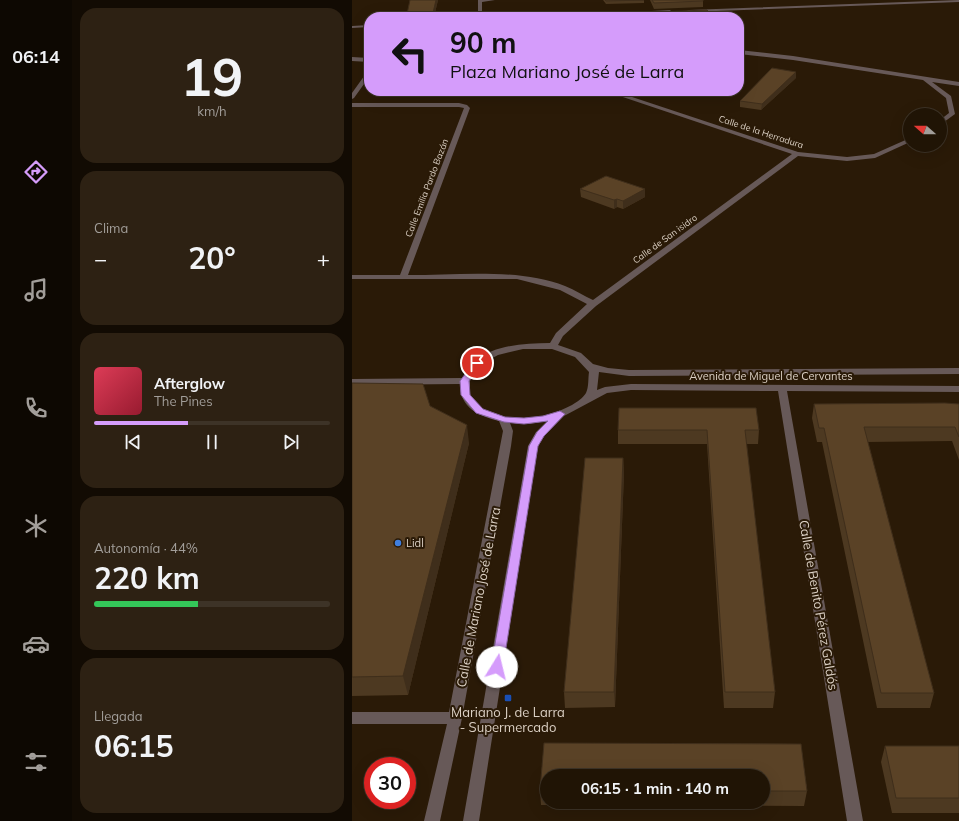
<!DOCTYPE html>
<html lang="es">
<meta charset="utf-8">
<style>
body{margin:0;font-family:Mulish,sans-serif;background:#2d2113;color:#f1f3f6;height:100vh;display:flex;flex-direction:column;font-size:15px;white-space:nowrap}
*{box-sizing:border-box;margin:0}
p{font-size:13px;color:#a29e9a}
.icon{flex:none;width:22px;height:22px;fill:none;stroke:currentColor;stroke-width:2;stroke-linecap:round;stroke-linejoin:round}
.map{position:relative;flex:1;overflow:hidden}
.panel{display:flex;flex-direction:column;gap:8px;padding:8px;background:#120b03;width:280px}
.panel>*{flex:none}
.banner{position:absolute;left:12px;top:12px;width:380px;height:84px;border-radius:16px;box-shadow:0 4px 16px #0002,0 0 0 1px #3d3327;background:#d59cfb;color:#111;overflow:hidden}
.needle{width:26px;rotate:291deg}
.fabs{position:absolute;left:551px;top:108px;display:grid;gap:8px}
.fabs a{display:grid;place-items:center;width:44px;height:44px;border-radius:50%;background:#201405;box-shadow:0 4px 16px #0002,0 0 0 1px #3d3327;font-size:20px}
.speed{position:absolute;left:12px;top:757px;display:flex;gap:8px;font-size:20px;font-weight:700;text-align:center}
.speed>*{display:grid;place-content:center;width:52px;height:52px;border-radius:50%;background:#201405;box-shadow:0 4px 16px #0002,0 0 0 1px #3d3327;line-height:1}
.speed .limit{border:6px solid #d22;background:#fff;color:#111}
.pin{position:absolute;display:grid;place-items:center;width:34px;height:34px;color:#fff;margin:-17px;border:2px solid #fff;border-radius:50%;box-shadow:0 1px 4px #0007}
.me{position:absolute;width:44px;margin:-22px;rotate:9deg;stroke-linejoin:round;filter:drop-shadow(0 0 3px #0008)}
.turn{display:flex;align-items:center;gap:14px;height:84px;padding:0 20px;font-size:18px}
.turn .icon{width:52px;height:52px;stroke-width:2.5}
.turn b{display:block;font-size:28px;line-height:34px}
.big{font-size:30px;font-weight:700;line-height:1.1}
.panel .tile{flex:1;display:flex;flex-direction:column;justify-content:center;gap:6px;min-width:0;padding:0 14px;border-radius:16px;background:#2d2113}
.panel .dial{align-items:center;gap:0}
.dial b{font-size:52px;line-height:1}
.song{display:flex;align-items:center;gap:12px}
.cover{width:48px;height:48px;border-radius:6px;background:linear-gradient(135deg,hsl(350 70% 55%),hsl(350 70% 35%))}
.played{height:4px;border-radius:2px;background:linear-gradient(90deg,#d59cfb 40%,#3d3327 40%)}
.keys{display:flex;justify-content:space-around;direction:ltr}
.heat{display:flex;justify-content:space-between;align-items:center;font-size:22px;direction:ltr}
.charge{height:6px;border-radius:3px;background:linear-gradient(90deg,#34c759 44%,#3d3327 0)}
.trip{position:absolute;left:188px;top:769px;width:230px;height:40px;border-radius:20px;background:#201405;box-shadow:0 4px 16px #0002,0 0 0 1px #3d3327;font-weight:700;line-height:40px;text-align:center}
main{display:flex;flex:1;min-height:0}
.dock{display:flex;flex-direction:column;width:72px;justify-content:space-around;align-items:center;background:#0d0802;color:#a29e9a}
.dock .icon{width:28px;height:28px}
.dock .selected{color:#d59cfb}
.dock b{font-size:18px;color:#f1f3f6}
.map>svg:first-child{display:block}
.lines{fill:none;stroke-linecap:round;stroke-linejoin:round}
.street{fill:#675958;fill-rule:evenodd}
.wall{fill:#4d3921;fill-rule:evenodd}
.shaded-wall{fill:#3f2e1b}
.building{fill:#5a4226;stroke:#3f2e1b}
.route{fill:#d59cfb;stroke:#8a65a3}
.shop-dot{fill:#3f7fe0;stroke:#2a1a07;stroke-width:1.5}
.transit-dot{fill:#1a4fb4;stroke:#2a1a07;stroke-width:1.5}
.labels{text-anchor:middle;stroke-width:4;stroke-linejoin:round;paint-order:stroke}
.far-street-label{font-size:9px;fill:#dbd0c4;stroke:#2a1a07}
.street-label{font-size:11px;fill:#dbd0c4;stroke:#2a1a07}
.poi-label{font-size:11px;fill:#dbd0c4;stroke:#2a1a07;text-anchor:start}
.near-street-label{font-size:13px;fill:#dbd0c4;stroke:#2a1a07}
.near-poi-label{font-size:13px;fill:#dbd0c4;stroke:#2a1a07}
</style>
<main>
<nav class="dock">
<b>06:14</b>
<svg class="icon selected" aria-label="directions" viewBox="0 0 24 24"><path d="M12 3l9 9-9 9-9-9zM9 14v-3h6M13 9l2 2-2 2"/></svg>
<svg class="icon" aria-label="music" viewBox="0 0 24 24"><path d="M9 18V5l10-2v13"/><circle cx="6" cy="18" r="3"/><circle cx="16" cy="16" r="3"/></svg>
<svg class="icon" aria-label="phone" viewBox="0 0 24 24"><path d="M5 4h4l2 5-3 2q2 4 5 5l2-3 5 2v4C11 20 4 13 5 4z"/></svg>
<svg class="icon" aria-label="climate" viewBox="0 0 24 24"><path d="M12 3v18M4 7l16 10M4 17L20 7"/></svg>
<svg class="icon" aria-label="car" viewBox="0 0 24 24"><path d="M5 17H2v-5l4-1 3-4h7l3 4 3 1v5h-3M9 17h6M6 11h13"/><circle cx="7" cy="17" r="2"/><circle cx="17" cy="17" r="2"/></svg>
<svg class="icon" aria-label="filters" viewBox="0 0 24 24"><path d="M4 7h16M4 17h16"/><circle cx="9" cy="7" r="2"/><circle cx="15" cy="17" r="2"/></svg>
</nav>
<section class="panel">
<div class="tile dial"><b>19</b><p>km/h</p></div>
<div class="tile"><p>Clima</p>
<div class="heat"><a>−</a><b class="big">20°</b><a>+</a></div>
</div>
<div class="tile">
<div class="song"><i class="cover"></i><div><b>Afterglow</b><p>The Pines</p></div></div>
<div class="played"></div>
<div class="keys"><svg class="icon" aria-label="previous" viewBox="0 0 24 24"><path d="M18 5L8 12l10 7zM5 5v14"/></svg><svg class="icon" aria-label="pause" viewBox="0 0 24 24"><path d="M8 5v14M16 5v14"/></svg><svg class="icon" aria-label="next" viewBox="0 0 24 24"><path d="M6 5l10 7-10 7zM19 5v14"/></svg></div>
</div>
<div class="tile"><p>Autonomía · 44%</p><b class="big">220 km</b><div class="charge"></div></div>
<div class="tile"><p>Llegada</p><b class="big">06:15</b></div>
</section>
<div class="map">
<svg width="607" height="821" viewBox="0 0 607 821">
<rect width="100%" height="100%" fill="#2a1a07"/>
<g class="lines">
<path class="street" d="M126 0H143L130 2V17H126Z
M607 0V2L337 12 335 11 337 10Z
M319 10 317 12 201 17 203 16Z
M17 25V27L0 28V26Z
M387 50 441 56 607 82V86L580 82 599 96 603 114 588 125V120L597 113 594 98 571 80 441 60 387 54Z
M0 57 17 58V62L0 61Z
M17 71V77L2 98 0 99V93L15 72Z
M253 91H262L446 152 495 157 522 154 558 138V142L523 158 495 161 446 156 244 306 211 336 206 345 229 353 241 364 256 368 277 370 607 368V374L277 376 247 372 245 390 253 387 279 384 607 386V392L435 391 511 821H495L426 391 279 390 255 393 212 416 192 436 186 446 127 821H111L176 446 184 432 195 421 177 424 158 423 161 431 159 446 110 718 88 821H72L95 724H0V712H97L151 431 147 421C127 416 108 408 108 384L0 385V379L110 378C114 373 118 364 123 360 144 345 173 343 198 343L204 333 235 304 208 290 165 279H0V275H48L112 108 107 107H0V103H107L115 105 118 108 56 275C106 275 167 268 213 286 223 290 232 296 241 300L440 154ZM171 349H200L223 357 237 372C236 378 237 387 234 393 231 398 225 402 220 405 194 419 157 425 130 408 125 405 122 399 118 394V381L128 365 146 355Z"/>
</g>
<path class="wall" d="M86 0 82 17H55V14Z
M251 0H292V3L254 4Z
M298 0H351V7L302 9Z
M444 78 409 110 388 107V101Z
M228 189 293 197 271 209 265 207 262 209 229 197Z
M0 383 78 406 117 443 56 695 0 696Z
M462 404H607V460L600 441 515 442 582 693 578 708H525L470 442H465L460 418Z
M266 430H407L406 444H394L423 692 421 708H372L355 444H266Z
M271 458 272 473 263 707 213 708 212 692Z
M192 743 449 744 455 791 452 806 189 805 188 790ZM195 776H411V802H195Z
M533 746H607V813H540L529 762Z"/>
<path class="shaded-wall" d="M84 0H86L82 17 81 13Z
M444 72V78L409 110 410 104Z
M293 189V197L271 209V201Z
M265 199V207L262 209V200Z
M115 425 117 443 56 695 51 676Z
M271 458 272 473 263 707 262 692Z"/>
<path class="building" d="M58 0H84L81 13 55 14Z
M253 0H292L254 1Z
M300 0H351V1L302 3Z
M355 10 360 17H306L304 12Z
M420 68 444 72 410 104 388 101Z
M254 176 293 189 271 201 265 199 262 200 228 189Z
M0 383 71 384 78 406 115 425 51 676 0 677Z
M593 403 607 404V437L603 427H512L582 693H529L472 428H467L462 404Z
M267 408H404L407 430H393L423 692H373L355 430H266Z
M233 458H271L262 692H212Z
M192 743 449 744 455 791H411V776H195V790H188Z
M533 746H607V798H544Z"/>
<path class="route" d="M125 361 129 363 117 381 118 395 131 409 153 417 172 418 191 416 208 411 213 414 192 436 186 446 151 667 150 670 145 672 141 670 139 667 177 446 185 432 196 421 172 424 152 422 124 413 109 395 108 381 122 362Z"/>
<circle class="shop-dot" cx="46" cy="543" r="4"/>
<rect class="transit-dot" x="152" y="694" width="8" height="8" rx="2"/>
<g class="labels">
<g class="far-street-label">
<text transform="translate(409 132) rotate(18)" y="3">Calle de la Herradura</text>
<text transform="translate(75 188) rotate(-69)" y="3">Calle Emilia Pardo Bazán</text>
<text transform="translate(313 239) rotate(-36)" y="3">Calle de San isidro</text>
</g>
<g class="street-label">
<text x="419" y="380">Avenida de Miguel de Cervantes</text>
</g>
<g class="poi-label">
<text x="54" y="547">Lidl</text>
</g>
<g class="near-street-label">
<text transform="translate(126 597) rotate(-79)" y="5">Calle de Mariano José de Larra</text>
<text transform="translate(467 605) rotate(80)" y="5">Calle de Benito Pérez Galdós</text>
</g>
<g class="near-poi-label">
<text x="156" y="717">Mariano J. de Larra<tspan x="156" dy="15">- Supermercado</tspan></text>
</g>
</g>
</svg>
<div class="fabs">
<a><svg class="needle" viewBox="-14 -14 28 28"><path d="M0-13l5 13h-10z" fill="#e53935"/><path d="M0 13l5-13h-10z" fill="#a29e9a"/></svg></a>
</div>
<div class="speed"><div class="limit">30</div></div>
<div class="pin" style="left:125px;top:363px;background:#d93025"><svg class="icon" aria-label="arrive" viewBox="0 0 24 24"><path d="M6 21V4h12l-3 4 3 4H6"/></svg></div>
<svg class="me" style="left:145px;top:667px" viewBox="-20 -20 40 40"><circle r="19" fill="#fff"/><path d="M0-13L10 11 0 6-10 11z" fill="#d59cfb"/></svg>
<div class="trip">06:15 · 1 min · 140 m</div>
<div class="banner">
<div class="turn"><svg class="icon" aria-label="left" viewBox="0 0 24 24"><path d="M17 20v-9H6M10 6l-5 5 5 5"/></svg><div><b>90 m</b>Plaza Mariano José de Larra</div></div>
</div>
</div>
</main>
